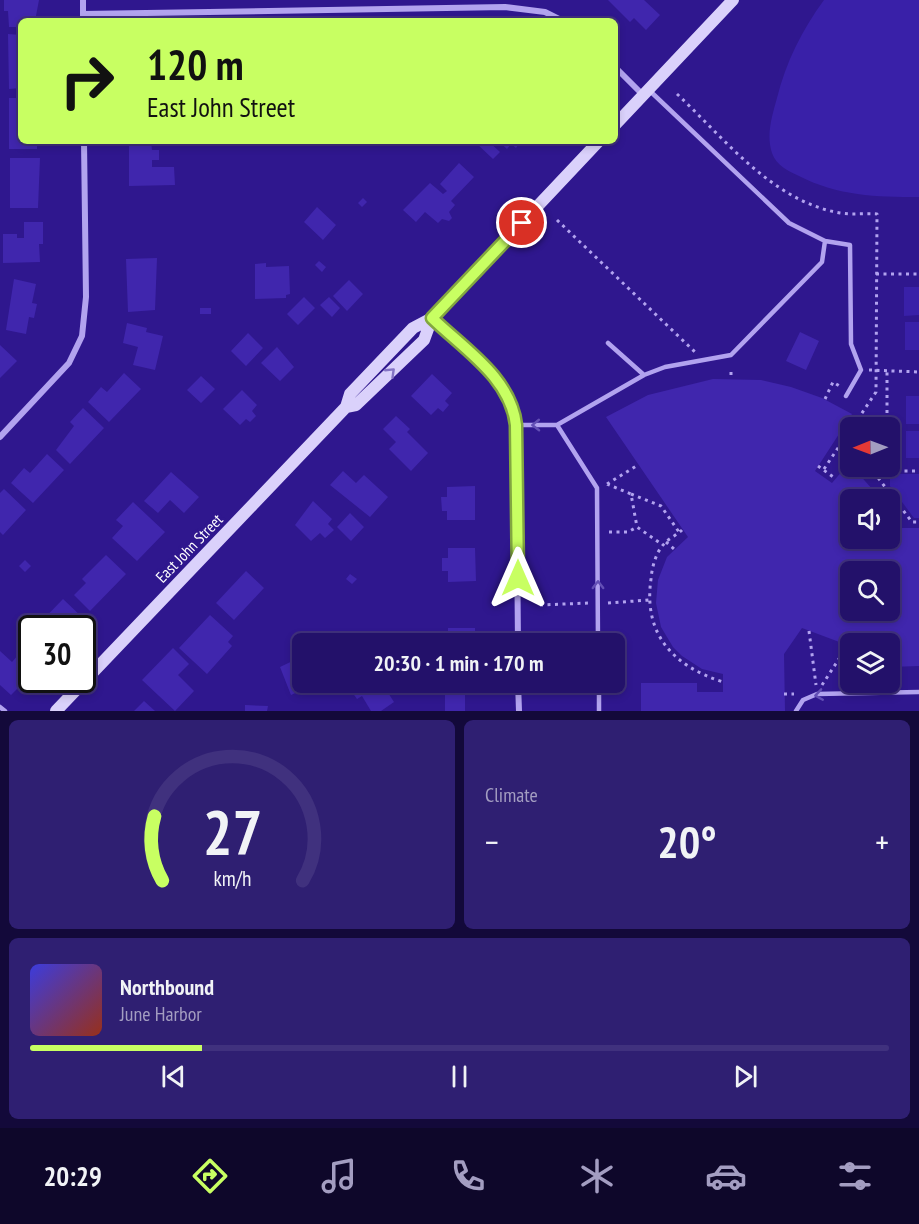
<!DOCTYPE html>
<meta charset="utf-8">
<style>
body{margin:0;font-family:"PT Sans Narrow",sans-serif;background:#2f1f72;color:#f1f3f6;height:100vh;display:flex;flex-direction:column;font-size:22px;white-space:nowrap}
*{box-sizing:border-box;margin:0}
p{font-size:20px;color:#a39dc1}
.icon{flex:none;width:33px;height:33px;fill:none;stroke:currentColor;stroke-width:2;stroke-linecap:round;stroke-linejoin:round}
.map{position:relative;height:711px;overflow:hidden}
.details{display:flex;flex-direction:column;gap:9px;padding:9px;background:#13093a;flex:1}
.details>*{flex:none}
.banner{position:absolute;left:18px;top:18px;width:600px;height:126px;border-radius:9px;box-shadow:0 3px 9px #0003,0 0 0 2px #40317e;background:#c8ff62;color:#111;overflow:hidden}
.needle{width:39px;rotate:269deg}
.fabs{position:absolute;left:840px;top:417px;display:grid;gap:12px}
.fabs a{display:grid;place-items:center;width:60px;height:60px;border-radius:9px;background:#23116a;box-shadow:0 3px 9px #0003,0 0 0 2px #40317e;font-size:30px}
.speed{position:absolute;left:18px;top:615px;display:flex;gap:12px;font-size:30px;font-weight:700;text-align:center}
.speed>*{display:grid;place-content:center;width:78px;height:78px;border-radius:50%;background:#23116a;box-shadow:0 3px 9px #0003,0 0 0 2px #40317e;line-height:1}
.speed .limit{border:3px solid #111;border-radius:9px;background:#fff;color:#111}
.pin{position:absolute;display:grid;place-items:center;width:51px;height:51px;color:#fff;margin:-26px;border:3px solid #fff;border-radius:50%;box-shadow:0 2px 6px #0007}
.me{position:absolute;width:66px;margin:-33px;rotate:0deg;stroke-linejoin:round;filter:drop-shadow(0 0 4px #0008)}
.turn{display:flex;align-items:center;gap:21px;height:126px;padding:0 30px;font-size:27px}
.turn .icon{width:78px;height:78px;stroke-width:2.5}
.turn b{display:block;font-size:42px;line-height:51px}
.big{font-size:45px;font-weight:700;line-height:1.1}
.details .tile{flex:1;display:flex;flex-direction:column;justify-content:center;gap:9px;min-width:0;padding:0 21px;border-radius:9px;background:#2f1f72}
.details .dial{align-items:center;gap:0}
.dial svg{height:156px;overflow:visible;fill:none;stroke:#40317e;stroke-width:7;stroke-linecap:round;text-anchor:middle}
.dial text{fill:#f1f3f6;stroke:none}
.song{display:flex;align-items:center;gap:18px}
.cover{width:72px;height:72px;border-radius:9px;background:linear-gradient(135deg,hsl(240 70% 55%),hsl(10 70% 35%))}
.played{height:6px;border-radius:3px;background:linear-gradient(90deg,#c8ff62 20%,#40317e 20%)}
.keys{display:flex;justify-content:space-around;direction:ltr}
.heat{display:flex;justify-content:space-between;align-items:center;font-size:33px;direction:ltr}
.details .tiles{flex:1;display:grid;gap:9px;grid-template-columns:1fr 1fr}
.tile:last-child{grid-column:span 2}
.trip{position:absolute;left:292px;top:633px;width:333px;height:60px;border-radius:9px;background:#23116a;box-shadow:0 3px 9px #0003,0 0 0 2px #40317e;font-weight:700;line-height:60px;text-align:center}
.menu{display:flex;height:96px;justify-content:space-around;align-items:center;background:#0e072a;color:#a39dc1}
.menu .icon{width:42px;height:42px}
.menu .on{color:#c8ff62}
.menu b{font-size:27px;color:#f1f3f6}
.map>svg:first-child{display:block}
.green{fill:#3920a8}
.building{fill:#4026ad;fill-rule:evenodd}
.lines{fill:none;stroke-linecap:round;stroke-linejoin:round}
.path{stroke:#b2a3ef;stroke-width:3;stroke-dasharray:3 4.5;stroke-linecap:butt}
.lane{stroke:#b2a3ef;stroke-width:4.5}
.street{stroke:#b2a3ef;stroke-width:6}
.secondary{stroke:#dad1fb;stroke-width:12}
.oneway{stroke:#8474c4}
.oneway2{stroke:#634fb5}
.route-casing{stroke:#82a640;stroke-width:15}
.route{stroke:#c8ff62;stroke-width:10}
.labels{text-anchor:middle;stroke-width:6;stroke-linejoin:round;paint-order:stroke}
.street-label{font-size:16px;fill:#fff;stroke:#2f178e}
</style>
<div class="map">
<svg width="919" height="711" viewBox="0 0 919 711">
<rect width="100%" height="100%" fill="#2f178e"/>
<path class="green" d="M824 0H919V197C876 197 838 196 799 176 788 171 776 165 772 153 766 135 772 116 777 98 786 62 802 30 824 0Z
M904 287H919V315L904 316Z
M905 322H919V350H905Z
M906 396H919V424H906Z
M906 431H919V458H906Z
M894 474H919V518H914L890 486V478Z"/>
<path class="building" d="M4 0H39L35 21H21V27H9L8 11H4Z
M608 0H644L660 15 646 30 634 18 630 22Z
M8 34 21 35V88L9 89Z
M9 98H21V141H37V149H9Z
M129 141H151L152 150H159V160H152V167H174L175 185 129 186Z
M478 141H488L500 152 493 159 476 143Z
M498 141H519L520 142 516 148 511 144 507 149Z
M10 158H40L38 208H10Z
M459 163 474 177 451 201 455 205 449 212 452 218 449 221 442 219 438 223 425 212 416 222 403 210 430 183 443 194 447 191 440 184Z
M363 198 367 202 362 207 358 203Z
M317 207 336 225 323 240 304 222Z
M24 222H43V244H39L40 262 3 263V234H17V238H24Z
M157 258 155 310 128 312 126 259Z
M319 261 326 267 322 272 315 265Z
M266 263V267L289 266 290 294 286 295V298L255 299V264Z
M14 279 36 284 32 303 37 304 34 318 29 317 26 334 6 330Z
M349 280 363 294 347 311 333 296Z
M304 297 315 308 298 325 287 314Z
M329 297 340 308 332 317 320 305Z
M200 308H211V314H200Z
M127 323 147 328 146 332 163 336 155 370 133 365 138 347 123 343Z
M800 332 819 341 806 370 786 361Z
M248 333 263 348 246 366 231 351Z
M0 345 17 361 0 378Z
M277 347 294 367 280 381 261 363Z
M124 373 141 389 109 422 88 402 101 387 107 392Z
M432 374 452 393 445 401 449 405 443 412 438 408 431 415 411 396Z
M201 376 215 389 201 403 187 390Z
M713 379 761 380 791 387 822 398 852 414 815 471 832 483 849 463 881 499 850 500V538H890V528H919V666L890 667V644H850V646L802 628 784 654 785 711H641V683H697V692H723V674L702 669 682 656 673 647 661 627 656 603 658 580 667 557 688 537 606 417 648 395ZM850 572H890V610H850Z
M242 390 257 405 252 411 256 416 250 422 246 419 240 425 223 409Z
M83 408 104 428 70 464 56 450 74 426 70 422Z
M396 416 410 429 407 432 428 453 411 471 389 449 396 442 383 429Z
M47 454 64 470 33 503 11 483 24 468 30 473Z
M343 471 356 483 364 475 388 497 370 517 330 485Z
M171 472 199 497 184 513 170 500 158 513 144 501Z
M475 486V520H447V511H442L441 497H447V487Z
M4 489 26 510 3 535 0 532V493Z
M313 501 332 519 328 524 334 530 325 538 320 533 311 541 295 525Z
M133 502 165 532 137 561 112 538 123 526 116 520Z
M350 513 364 527 351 541 337 527Z
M448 548H475L476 581 448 582V571H442V558H448Z
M106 555 126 574 90 611 74 595 86 583 82 579Z
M25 560 31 566 25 572 19 566Z
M246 571 264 588 234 620 216 603Z
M350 574 357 579 352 584 346 579Z
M63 599 84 619 75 628H35Z
M210 615 233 636 228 642 232 646 207 674 179 648Z
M448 628H475V644H442V639H448Z
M26 646 32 652V674L11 695 0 685V651L12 662Z
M173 648 189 664 178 675 194 691 175 711 142 680Z
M303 656V682L313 685 291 695 280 667Z
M351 682H381L394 702 381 711H371L362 696 357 699 347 685Z
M445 683H465V711H445Z
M144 701 155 711H134Z
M245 705 268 706 267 711H245Z"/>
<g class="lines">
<path class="path" d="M677 94C725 139 772 201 840 213 853 215 865 213 877 214L876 392 852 428
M557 220 695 352
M876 274H919
M869 370 919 372
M731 372V379
M825 399 833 382 841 387
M887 428V372
M843 441 850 449
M818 466 836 479
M869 466 899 505 890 510
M887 466V471H919
M824 469 850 430
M607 484 631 494 637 527
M607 484 638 465
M631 494 661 506 679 532
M899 505 912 522H919
M682 530C677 535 669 538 664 544 656 552 652 567 651 579 643 634 673 666 723 682
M609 532H628L637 527 663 545
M666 542 674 549
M608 603 649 600
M540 605 589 603
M809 631 816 685
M822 685 848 645
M784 694H794"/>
<path class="lane" d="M650 91 789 223 825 241 850 245 851 344 861 370 846 396
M608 343 644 375
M516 425H557L644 375 665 367 731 355 822 262 825 241
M557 425 597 488 598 644
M599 682V711
M0 707 5 711
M796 711 803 700 817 694 919 692"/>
<path class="street" d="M83 0V21
M83 14 505 7 545 12 563 21
M615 67 643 95
M432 318C464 348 511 378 516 425L518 644
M0 437 69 363 82 336 86 297 84 141
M518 682 519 711"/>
<path class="secondary" d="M615 125 733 0
M346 407 356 405 424 340 432 318
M56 711 346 407 350 394 413 328 432 318 599 141"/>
</g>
<defs><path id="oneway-chevron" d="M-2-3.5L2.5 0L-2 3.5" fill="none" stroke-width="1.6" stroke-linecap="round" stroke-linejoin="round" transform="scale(1.5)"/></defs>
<use class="oneway" href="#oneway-chevron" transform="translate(391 372) rotate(-44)"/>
<g class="oneway2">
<use href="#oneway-chevron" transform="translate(536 425) rotate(179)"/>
<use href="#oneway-chevron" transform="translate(598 585) rotate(-90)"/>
<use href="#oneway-chevron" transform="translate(819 695) rotate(171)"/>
</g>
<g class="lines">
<defs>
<path id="route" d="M518 578 516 425C511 378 464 349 432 318L522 223"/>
</defs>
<use href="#route" class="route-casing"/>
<use href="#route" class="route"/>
</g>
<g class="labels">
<g class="street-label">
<text transform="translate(189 548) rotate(-46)" y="6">East John Street</text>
</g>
</g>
</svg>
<div class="fabs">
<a><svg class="needle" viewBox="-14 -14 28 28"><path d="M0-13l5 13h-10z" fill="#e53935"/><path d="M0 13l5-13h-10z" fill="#a39dc1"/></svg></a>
<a><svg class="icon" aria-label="sound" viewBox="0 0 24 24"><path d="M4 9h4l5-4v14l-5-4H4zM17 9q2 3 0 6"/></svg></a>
<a><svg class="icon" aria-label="search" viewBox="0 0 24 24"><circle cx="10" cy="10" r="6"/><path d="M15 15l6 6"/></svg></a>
<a><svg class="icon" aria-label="layers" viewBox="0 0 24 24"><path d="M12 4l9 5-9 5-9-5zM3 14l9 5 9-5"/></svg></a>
</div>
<div class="speed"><div class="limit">30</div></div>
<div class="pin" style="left:522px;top:223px;background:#d93025"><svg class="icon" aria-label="arrive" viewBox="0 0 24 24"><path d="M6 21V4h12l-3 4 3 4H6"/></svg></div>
<svg class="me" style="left:518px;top:578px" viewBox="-20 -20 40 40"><path d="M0-17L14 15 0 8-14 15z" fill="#c8ff62" stroke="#fff" stroke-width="4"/></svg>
<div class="trip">20:30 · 1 min · 170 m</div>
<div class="banner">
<div class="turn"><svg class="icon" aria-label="right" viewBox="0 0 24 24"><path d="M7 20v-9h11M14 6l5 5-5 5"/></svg><div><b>120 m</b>East John Street</div></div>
</div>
</div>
<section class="details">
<div class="tiles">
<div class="tile dial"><svg viewBox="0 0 100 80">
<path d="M14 69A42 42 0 1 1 86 69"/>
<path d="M14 69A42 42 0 0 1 10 36" stroke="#c8ff62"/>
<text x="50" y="56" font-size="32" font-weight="700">27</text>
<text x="50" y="72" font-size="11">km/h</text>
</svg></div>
<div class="tile"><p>Climate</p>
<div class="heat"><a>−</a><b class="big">20°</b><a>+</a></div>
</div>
<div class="tile">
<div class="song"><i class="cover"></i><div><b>Northbound</b><p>June Harbor</p></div></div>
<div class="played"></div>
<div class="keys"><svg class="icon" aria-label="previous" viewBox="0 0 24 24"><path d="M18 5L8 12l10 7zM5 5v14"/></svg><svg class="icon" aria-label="pause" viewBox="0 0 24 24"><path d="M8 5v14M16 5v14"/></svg><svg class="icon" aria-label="next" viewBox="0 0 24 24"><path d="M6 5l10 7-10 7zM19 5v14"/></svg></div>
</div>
</div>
</section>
<nav class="menu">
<b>20:29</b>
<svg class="icon on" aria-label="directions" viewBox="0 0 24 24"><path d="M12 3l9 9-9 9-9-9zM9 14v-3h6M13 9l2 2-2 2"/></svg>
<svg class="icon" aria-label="music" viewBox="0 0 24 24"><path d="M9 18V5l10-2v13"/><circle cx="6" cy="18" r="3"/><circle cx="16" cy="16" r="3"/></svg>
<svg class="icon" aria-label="phone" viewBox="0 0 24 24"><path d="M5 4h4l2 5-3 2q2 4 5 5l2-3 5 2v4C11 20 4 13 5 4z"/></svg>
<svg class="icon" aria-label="climate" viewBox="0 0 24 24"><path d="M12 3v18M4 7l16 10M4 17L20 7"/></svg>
<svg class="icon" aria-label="car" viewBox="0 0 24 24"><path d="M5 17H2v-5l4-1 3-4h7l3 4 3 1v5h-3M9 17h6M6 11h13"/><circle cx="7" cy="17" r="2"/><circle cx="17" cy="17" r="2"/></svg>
<svg class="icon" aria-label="filters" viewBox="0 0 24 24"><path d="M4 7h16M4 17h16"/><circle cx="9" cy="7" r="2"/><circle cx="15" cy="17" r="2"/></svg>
</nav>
